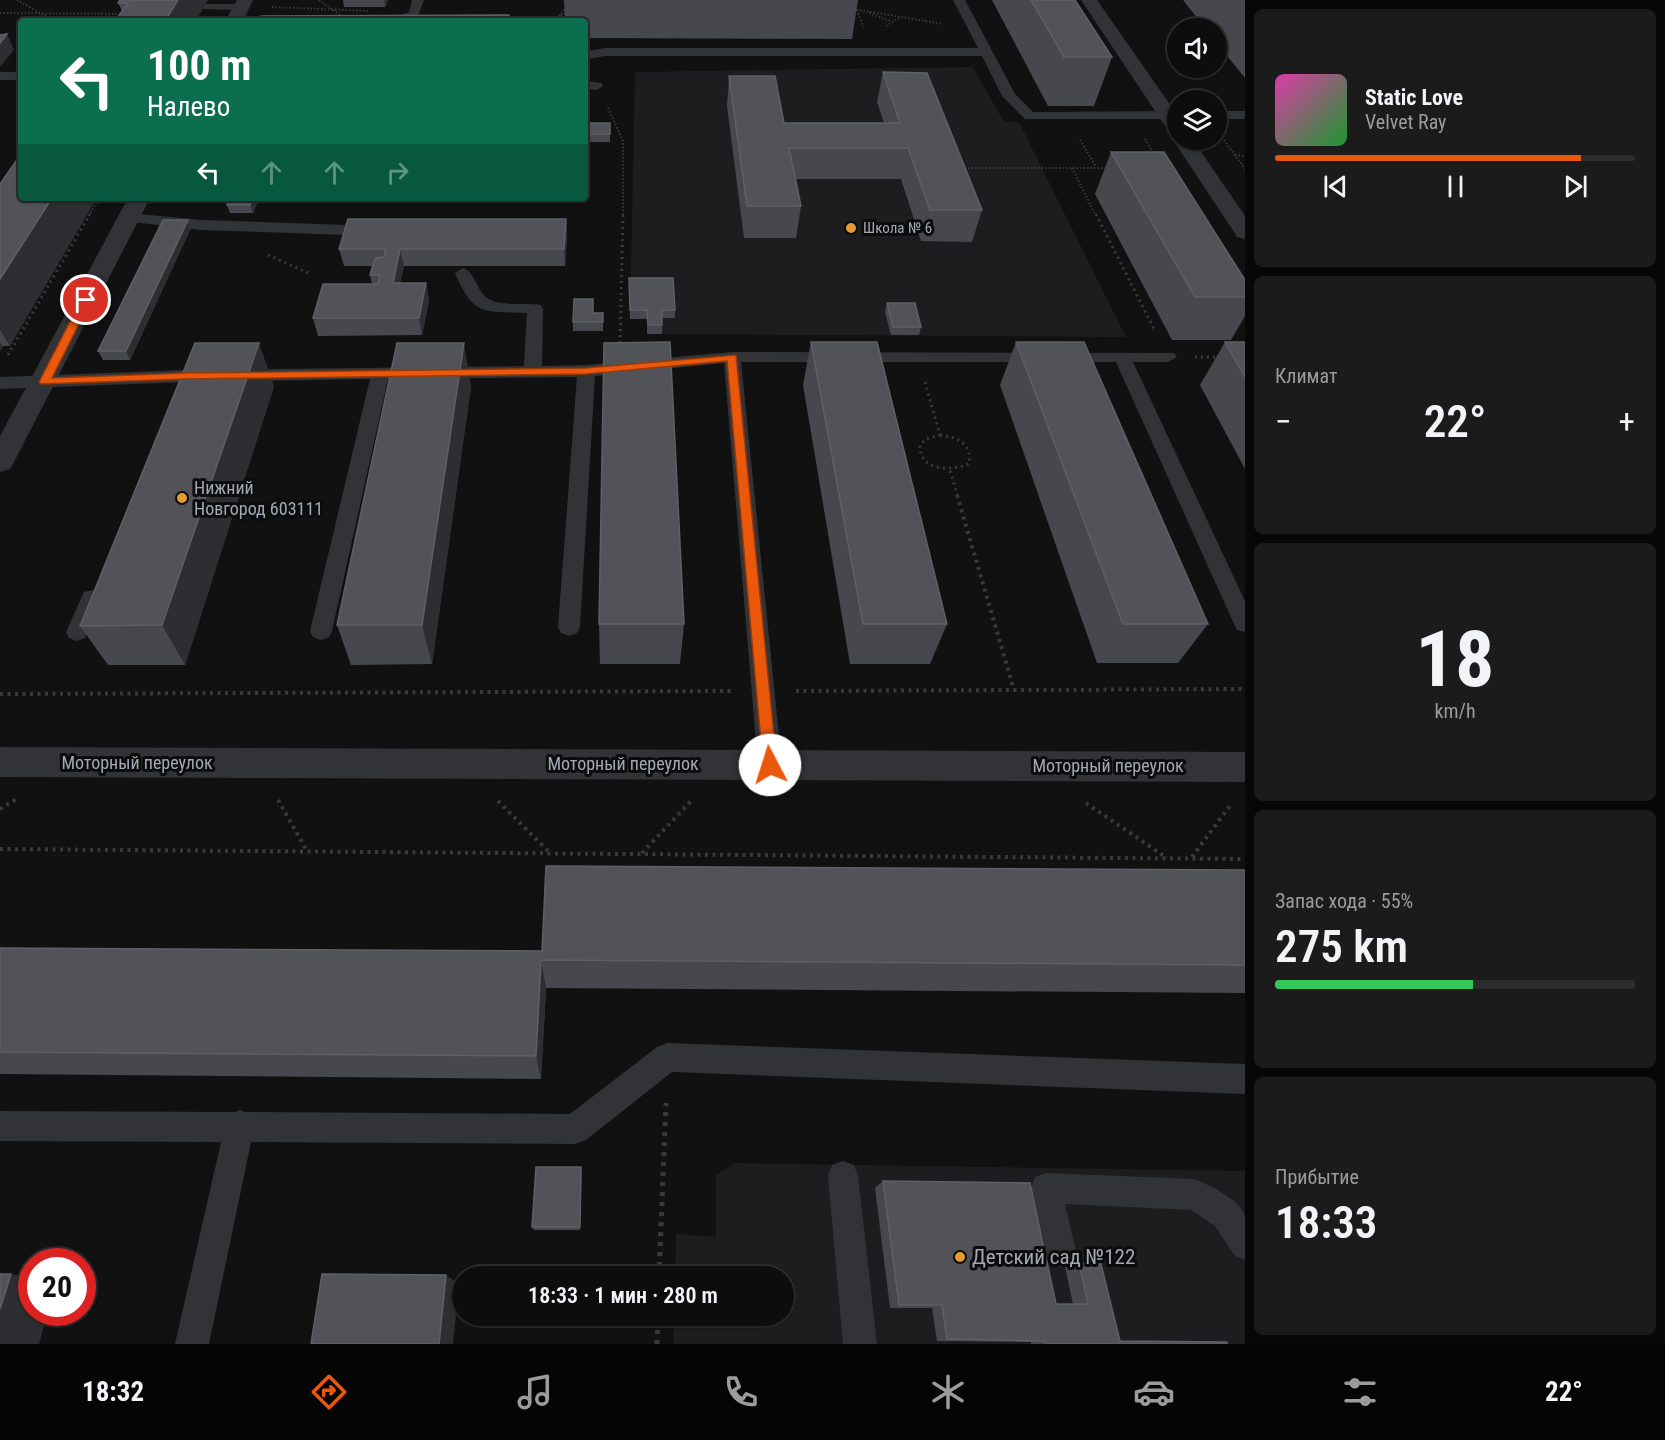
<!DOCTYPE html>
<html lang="ru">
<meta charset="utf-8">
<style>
body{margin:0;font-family:"Roboto Condensed",sans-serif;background:#1b1b1c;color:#f1f3f6;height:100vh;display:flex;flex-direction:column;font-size:22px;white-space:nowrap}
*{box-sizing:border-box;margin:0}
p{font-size:20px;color:#9a9c9e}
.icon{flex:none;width:33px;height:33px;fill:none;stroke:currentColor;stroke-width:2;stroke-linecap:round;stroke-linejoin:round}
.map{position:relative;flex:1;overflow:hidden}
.details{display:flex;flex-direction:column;gap:9px;padding:9px;background:#070708;width:420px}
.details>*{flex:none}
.guide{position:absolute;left:18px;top:18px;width:570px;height:183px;border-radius:6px;box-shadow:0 2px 4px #0004,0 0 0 2px #2d2d2e;background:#0b6e4f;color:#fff;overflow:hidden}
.fabs{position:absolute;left:1167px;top:18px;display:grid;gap:12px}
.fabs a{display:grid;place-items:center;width:60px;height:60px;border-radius:50%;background:#0d0d0e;box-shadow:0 2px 4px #0004,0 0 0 2px #2d2d2e;font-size:30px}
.speed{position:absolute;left:18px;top:1248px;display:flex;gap:12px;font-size:30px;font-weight:700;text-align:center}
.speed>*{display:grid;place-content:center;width:78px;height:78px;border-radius:50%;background:#0d0d0e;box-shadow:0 2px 4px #0004,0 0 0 2px #2d2d2e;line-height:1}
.speed .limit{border:9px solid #d22;background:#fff;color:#111}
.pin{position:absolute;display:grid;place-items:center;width:51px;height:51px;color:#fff;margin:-26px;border:3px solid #fff;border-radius:50%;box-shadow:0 2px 6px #0007}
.me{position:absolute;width:66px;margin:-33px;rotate:355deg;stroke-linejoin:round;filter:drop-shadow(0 0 4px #0008)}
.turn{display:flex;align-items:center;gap:21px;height:126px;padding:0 30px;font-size:27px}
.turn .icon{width:78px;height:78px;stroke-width:2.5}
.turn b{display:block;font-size:42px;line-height:51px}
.lanes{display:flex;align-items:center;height:57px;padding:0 30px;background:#0003;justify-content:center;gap:30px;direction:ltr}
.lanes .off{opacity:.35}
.big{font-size:45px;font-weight:600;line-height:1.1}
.details .widget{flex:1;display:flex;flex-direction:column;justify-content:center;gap:9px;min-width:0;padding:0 21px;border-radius:9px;background:#1b1b1c}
.details .dial{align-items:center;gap:0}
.dial b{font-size:78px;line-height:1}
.song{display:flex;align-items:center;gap:18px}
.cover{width:72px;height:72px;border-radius:9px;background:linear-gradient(135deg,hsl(320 70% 55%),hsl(130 70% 35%))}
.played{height:6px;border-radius:3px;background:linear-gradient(90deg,#ea580c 85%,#2d2d2e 85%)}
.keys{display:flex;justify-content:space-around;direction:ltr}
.heat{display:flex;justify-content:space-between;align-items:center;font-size:33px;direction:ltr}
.charge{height:9px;border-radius:4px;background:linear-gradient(90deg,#34c759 55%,#2d2d2e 0)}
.trip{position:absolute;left:452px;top:1266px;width:342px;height:60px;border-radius:30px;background:#0d0d0e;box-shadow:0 2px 4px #0004,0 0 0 2px #2d2d2e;font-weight:600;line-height:60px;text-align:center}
.tabs{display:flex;height:96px;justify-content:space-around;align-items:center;background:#050506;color:#9a9c9e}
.tabs .icon{width:42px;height:42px}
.tabs .selected{color:#ea580c}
.tabs b{font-size:27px;color:#f1f3f6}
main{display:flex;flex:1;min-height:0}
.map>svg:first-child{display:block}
.built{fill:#1d1d1f}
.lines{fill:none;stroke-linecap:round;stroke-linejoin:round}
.path-far3{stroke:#383a3e;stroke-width:2;stroke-dasharray:1.5 2;stroke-linecap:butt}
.path-far2{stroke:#383a3e;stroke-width:3;stroke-dasharray:2 4;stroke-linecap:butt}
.path-far1{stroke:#383a3e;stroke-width:4;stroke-dasharray:3 4.5;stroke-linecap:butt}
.path{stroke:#383a3e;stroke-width:5;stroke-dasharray:4 6;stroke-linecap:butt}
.lane{fill:#323337;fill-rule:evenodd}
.street{fill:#323337;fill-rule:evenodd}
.wall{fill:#47484d}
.shaded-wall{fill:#2d2e31}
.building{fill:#515358;stroke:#5e6066;stroke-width:1.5}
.route{fill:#ea580c;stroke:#983908;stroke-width:1.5}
.poi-dot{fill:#e79c33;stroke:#0c0c0d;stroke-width:2}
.labels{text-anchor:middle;stroke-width:6;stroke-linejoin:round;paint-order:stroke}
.far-poi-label{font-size:15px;fill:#a3a9b2;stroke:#0c0c0d;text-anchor:start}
.poi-label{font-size:18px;fill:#a3a9b2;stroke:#0c0c0d;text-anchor:start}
.street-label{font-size:18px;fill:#a3a9b2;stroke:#0c0c0d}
.near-poi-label{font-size:21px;fill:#a3a9b2;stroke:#0c0c0d;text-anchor:start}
</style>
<main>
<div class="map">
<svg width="1245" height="1344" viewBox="0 0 1245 1344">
<rect width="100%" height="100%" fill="#111112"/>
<path class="built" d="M973 67 1004 122H1019L1126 337 647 334V319H630L635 72Z
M735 1163 1245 1171V1344H674V1316H783V1276H675L676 1234 716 1237V1175Z"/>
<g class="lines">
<path class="path-far3" d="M17 0 54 21
M319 0 349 21
M272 7 369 11
M853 9 943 24
M857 10 864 28
M0 13 123 14
M869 13 893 22
M559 16 572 0
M557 21 559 16 569 12
M886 26 900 17
M608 108 623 141V216
M1145 139 1155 156
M1080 140 1096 167
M1224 140 1245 169
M1235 155 1245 156
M961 168H1110
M1072 168 1096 216
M89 216 99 198 104 201"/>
<path class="path-far2" d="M1096 214 1155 331
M268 255 311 274
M620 343 623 214
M8 355 90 214
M1195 357H1220
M925 382 940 435
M940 435C957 437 973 444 969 464 952 471 919 472 920 445L926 439Z
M950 471 958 497"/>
<path class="path-far1" d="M957 495 1014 690
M796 691 1245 689
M0 694 731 691
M278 800 307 851
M498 801 550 853
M1086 803 1167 858
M0 809 18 798
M0 849 1245 859
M642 853 692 800
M1192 857 1232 803"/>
<path class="path" d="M659 1276 666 1103
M657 1344 658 1316"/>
<path class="lane" d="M412 0H424L418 16 404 21H386L409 12Z
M953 0H965L1015 94 1033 112 1178 111V119H1025L1002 96 982 56H604L585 60V52L604 48H978Z
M204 4H241L247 7 241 10 200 9V5Z
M0 72H21V80H0Z
M585 81 602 83 603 86 597 90 585 89Z
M1216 111H1245V119H1216Z
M128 213 202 220 347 225 355 230 347 235 202 230 123 221 120 218Z
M463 268C476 272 476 292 489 299 503 307 525 302 541 305L543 309 542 366 586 365 732 352 1174 353 1177 357 1168 362H1133L1245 601V632L1237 630 1234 624 1116 362H741L782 765 778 772 770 775 762 772 758 765 724 363 595 376 580 627 577 633 569 636 561 633 558 627 577 377 388 379 332 631 329 637 321 640 313 637 310 631 370 379 186 382 0 389V377L186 370 524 366 527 313C483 311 474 317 455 273Z
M92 590 100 592 103 598 85 638 77 641 69 638 66 632 84 592Z
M667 1043 1245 1064V1094L672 1072 586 1140 575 1144 251 1142 209 1344H175L221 1142 0 1141V1111L235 1112 240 1110 245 1112 570 1114 657 1047Z
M843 1161 854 1165 858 1176 877 1344H843L828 1176 832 1165Z
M1046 1173 1195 1179C1210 1186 1240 1199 1245 1216 1245 1228 1245 1247 1245 1260L1234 1255 1215 1226 1191 1210 1065 1204 1076 1251 1071 1262 1060 1267 1049 1262 1031 1188 1035 1177Z"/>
<path class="street" d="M237 0H253L243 21H225Z
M1081 0H1097L1178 116V140H1193L1245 216V239L1237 237 1234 232 1173 140 1175 136 1171 135Z
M128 198H150L14 462 10 469 0 472V436Z
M0 747 1245 752V782L0 777Z"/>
</g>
<path class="wall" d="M120 0 197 19 122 11 118 3Z
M343 0H388L385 7H344Z
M564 0H858L852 39 585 38V21H565Z
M992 0H1075L1112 57 1094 106H1048Z
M1183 0H1245V78L1216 42V28H1205Z
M883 72 982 210 972 242 921 241 901 179H796L801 206 796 238H744L727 106 729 76 784 123H884L877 102Z
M585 123H610V142H585Z
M1111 152 1245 280V316L1231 340H1172L1095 194Z
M0 184 10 346H3L0 351Z
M230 198H259L253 213H230L227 205Z
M566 219 567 236 565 266H404L400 283H426L429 301 422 335 318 336 313 318 372 284 370 275 373 266H344L339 249Z
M188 220 191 228 130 360H103L98 351Z
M629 278 675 310V318H662V334H647V319H630Z
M887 303 921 327 919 335H891L885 312Z
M593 313H603V331H573V322Z
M811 342 947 624 930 664H850L803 385Z
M1016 342 1208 624 1178 663H1097L1000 385Z
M1225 342H1245V469L1200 385Z
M274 386 185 665H108L80 626Z
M471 386 432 664 351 665 337 625Z
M599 624H684L680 664H600Z
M1245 870V993L546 988 541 1079 0 1074V948L542 951Z
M581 1167 580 1230H534L532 1227Z
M883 1181 1056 1304H1073L1065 1267 1079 1263 1120 1341 1227 1344H1031V1342L937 1341 932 1308H890L875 1188Z"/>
<path class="shaded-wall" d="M178 0H208L197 19 198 21H165Z
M384 0H388L385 7Z
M7 34 14 50 0 67V43Z
M52 198H97L10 346 0 330V279Z
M253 198H259L253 213 250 205Z
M566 219 567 236 565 266 564 249Z
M188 220 191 228 130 360 126 351Z
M400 249 404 266 396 300 393 283Z
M426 283 429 301 422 335 419 318Z
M0 342 3 346 0 351Z
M259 343 274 386 185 665 162 625Z
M464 343 471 386 432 664 422 625Z
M541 960 546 988 541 1079 536 1056Z
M581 1167 582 1171 580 1230V1227Z
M11 1274 32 1278V1312H48L39 1344H0V1309Z
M446 1275 459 1284 453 1344H439Z"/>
<path class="building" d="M120 0H178L165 21H115L128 3H118Z
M1031 0H1075L1112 57H1064Z
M509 15 508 21H258L261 16Z
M92 18H102L99 21H90Z
M7 34 0 43V35Z
M883 72 927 73 982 210H930L908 148H789L801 206H747L729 76H775L784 123H900Z
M585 123H610V134H585Z
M1111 152H1164L1245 280V297H1195Z
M21 154V198H52L0 279V184Z
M230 198H253L250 205H227Z
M348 219H566L564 249H400L393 283H426L419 318H313L323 284H378L380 275H370L375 258 384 257 386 249H339Z
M163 220H188L126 351H98Z
M629 278H673L675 310H662V325H648L647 310H630Z
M574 299H593V313H603V322H573Z
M887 303H915L921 327H893Z
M670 342 684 624H599L604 343Z
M811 342H877L947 624H863Z
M1016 342H1084L1208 624H1123Z
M1225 342H1245V377Z
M195 343H259L162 625 80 626Z
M397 343H464L422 625H337Z
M546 866 1245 870V965L541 960 536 1056 0 1052V948L542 951Z
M536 1167H581L580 1227H532Z
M883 1181 1030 1183 1056 1304H1088L1079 1263 1101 1264 1120 1341 1227 1342V1344H1045L1044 1341 947 1339 942 1305H899Z
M0 1274H11L0 1309Z
M322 1274 446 1275 439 1344H311Z"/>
<path class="route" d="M86 297 91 300 52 378 186 373 586 368 736 355 777 765 775 769 770 771 763 765 727 361 586 374 186 379 41 384 39 382 81 300Z"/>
<g class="poi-dot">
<circle cx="851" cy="228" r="6"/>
<circle cx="182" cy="498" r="6"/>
<circle cx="960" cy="1257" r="6"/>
</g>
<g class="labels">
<g class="far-poi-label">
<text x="863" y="233">Школа № 6</text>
</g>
<g class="poi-label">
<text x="194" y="494">Нижний<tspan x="194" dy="21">Новгород 603111</tspan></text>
</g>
<g class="street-label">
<text x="137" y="769">Моторный переулок</text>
<text x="623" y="770">Моторный переулок</text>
<text x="1108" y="772">Моторный переулок</text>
</g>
<g class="near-poi-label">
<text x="972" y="1264">Детский сад №122</text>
</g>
</g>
</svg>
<div class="fabs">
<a><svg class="icon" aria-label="sound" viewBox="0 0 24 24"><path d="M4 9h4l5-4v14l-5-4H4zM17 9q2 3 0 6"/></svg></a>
<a><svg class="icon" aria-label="layers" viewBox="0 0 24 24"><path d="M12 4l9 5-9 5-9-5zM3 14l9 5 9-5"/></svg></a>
</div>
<div class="speed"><div class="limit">20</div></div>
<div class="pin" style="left:86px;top:300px;background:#d93025"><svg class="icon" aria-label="arrive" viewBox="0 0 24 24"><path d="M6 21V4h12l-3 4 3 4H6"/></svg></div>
<svg class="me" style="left:770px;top:765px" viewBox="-20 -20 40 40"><circle r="19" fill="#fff"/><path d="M0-13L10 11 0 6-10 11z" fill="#ea580c"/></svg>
<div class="trip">18:33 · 1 мин · 280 m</div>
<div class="guide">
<div class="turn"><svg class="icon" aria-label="left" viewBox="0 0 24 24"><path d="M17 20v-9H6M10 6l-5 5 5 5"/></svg><div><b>100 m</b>Налево</div></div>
<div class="lanes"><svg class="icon" aria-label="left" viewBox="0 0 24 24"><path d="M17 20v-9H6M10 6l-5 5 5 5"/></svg><svg class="icon off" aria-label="ahead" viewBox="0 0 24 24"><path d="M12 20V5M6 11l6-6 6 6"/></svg><svg class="icon off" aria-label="ahead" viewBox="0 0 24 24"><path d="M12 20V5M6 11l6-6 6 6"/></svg><svg class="icon off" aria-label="right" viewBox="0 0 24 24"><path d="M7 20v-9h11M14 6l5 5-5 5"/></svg></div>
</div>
</div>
<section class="details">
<div class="widget">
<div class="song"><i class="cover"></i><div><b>Static Love</b><p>Velvet Ray</p></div></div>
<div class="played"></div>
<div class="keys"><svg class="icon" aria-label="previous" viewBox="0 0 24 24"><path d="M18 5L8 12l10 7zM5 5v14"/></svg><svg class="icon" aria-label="pause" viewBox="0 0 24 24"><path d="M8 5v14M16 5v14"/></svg><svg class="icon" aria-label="next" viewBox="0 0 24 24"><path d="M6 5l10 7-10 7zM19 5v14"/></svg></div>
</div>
<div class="widget"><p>Климат</p>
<div class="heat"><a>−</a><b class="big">22°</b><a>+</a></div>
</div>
<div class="widget dial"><b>18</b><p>km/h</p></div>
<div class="widget"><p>Запас хода · 55%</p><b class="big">275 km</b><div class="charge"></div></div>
<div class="widget"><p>Прибытие</p><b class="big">18:33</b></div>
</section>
</main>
<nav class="tabs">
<b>18:32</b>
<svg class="icon selected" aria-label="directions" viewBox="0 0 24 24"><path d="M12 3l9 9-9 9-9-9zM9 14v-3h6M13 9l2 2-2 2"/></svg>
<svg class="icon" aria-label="music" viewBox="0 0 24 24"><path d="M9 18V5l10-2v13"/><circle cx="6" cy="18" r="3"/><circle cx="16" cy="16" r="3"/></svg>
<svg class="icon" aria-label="phone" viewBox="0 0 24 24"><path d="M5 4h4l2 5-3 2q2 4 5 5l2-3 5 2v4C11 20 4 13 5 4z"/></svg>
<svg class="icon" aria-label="climate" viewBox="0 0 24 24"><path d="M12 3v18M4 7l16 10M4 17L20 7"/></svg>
<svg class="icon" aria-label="car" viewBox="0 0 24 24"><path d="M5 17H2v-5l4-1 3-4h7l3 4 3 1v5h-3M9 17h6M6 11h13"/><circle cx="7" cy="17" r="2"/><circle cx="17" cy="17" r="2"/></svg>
<svg class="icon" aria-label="filters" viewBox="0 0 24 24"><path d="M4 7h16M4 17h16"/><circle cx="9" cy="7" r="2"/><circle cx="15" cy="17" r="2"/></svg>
<b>22°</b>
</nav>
